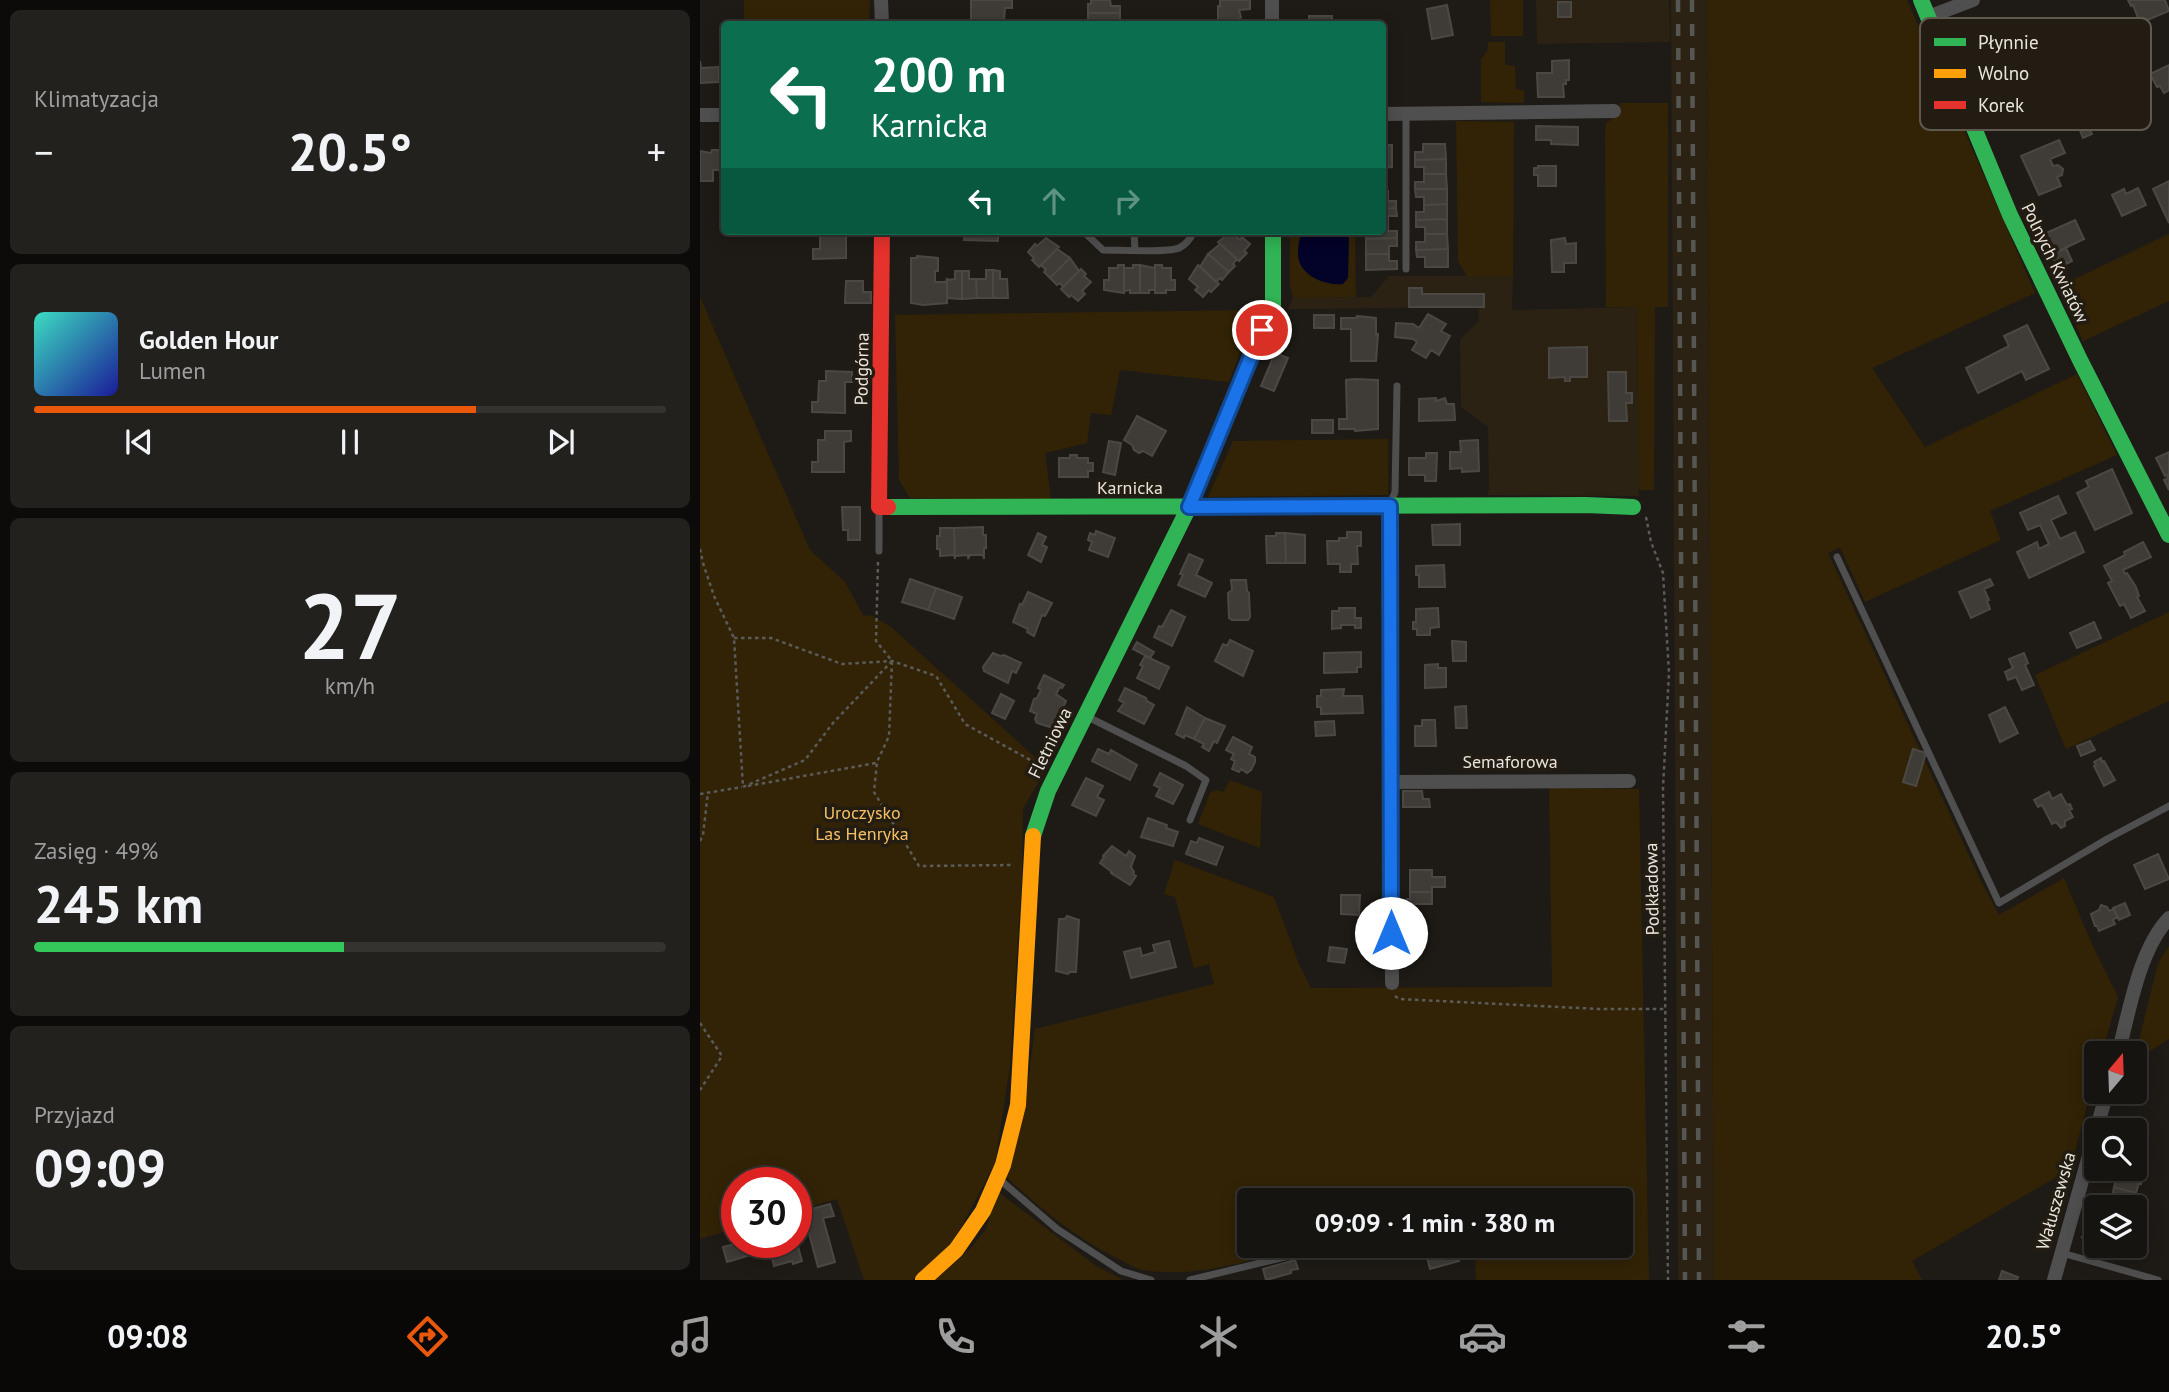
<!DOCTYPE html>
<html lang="pl">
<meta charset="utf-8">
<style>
body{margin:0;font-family:"PT Sans",sans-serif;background:#23211e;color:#f1f3f6;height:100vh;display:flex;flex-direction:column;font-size:26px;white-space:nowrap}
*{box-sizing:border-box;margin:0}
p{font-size:23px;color:#9e9e9f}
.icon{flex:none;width:38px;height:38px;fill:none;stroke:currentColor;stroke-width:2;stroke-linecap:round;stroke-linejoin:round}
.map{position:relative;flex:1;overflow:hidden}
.panel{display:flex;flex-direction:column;gap:10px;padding:10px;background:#0c0b09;width:700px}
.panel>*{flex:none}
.guide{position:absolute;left:21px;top:21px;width:665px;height:214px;border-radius:7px;box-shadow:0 4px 18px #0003,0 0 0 2px #353330;background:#0b6e4f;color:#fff;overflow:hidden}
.needle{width:46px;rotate:19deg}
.tools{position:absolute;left:1384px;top:1041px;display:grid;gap:14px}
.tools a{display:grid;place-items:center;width:63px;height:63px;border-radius:7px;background:#161410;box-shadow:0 4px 18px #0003,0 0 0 2px #353330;font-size:35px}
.speed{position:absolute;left:21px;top:1167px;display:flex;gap:14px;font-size:35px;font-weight:700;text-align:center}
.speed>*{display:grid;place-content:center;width:91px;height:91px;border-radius:50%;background:#161410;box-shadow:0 4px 18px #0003,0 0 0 2px #353330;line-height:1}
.speed .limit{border:10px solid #d22;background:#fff;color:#111}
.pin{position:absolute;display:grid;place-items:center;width:60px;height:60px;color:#fff;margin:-30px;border:4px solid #fff;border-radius:50%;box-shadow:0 2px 7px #0007}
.me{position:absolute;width:77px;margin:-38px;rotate:0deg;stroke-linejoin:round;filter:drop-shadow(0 0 5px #0008)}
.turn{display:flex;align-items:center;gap:24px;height:147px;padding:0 35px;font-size:32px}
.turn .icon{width:91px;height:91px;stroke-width:2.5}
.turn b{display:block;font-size:49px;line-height:60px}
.lanes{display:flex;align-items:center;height:66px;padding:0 35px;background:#0003;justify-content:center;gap:35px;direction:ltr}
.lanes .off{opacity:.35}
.big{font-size:52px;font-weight:700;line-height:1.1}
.panel .card{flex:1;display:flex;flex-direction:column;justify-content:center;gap:10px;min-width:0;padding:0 24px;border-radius:10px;background:#23211e}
.panel .dial{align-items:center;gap:0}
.dial b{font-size:91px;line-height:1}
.song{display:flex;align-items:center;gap:21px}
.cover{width:84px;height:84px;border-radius:10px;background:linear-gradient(135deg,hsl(170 70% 55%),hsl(240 70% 35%))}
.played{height:7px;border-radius:4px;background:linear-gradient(90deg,#ea580c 70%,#353330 70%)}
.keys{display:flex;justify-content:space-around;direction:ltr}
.heat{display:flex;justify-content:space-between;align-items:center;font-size:38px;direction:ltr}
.charge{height:10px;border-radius:5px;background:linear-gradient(90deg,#34c759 49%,#353330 0)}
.trip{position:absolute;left:537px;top:1188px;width:396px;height:70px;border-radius:7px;background:#161410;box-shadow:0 4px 18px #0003,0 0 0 2px #353330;font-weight:700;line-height:70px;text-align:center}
.tab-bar{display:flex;height:112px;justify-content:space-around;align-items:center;background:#090806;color:#9e9e9f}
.tab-bar .icon{width:49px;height:49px}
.tab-bar .current{color:#ea580c}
.tab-bar b{font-size:32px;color:#f1f3f6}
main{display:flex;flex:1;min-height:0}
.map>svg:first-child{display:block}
.built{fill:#2b2213}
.green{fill:#322306}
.water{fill:#030228}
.building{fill:#3f3c38;stroke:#4b4844;stroke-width:2}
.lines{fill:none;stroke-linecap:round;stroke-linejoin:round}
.path{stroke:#5b5b5a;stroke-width:2.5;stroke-dasharray:3.5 3.5;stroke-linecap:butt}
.lane{stroke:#4f4f4f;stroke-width:7}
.street{stroke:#4f4f4f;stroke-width:14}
.fast{stroke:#30b455;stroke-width:16}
.slow{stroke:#ff9f0a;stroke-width:16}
.jam{stroke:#e5322d;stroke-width:16}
.rail{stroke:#565653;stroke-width:4.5;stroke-dasharray:12 12;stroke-linecap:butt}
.route-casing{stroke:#114b97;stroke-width:18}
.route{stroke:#1a73e8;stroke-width:12}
.labels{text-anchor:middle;stroke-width:7;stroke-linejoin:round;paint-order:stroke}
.street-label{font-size:18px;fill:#e9e5de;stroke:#221c12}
.park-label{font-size:18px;fill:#f6c164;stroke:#221c12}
.key{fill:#221c12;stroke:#5e584f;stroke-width:2}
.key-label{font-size:19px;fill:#e9e5de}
</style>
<main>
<section class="panel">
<div class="card"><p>Klimatyzacja</p>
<div class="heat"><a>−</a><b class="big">20.5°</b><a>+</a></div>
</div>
<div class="card">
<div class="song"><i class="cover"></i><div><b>Golden Hour</b><p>Lumen</p></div></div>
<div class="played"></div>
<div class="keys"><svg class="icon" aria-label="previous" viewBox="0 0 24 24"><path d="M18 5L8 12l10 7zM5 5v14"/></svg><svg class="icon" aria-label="pause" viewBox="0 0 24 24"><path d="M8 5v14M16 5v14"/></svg><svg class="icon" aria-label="next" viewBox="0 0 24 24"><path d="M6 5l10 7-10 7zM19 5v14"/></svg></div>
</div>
<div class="card dial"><b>27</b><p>km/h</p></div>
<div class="card"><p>Zasięg · 49%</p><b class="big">245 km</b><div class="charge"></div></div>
<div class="card"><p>Przyjazd</p><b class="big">09:09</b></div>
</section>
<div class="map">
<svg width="1469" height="1280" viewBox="0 0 1469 1280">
<rect width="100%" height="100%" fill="#1e1b16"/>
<path class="built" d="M836 0H969L970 42 837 44Z
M971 0H1007L1014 1280H978Z
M689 276H813L812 310 937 307 939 496 787 495 789 490 788 427 761 407 760 339 779 321 778 307 588 309 593 298 671 297Z"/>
<path class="green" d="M44 0H170L169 24H44Z
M790 0H823V36H791Z
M1007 0H1207L1335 293 1172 368 1225 447 1377 374 1417 455 1290 511 1301 540 1165 602 1140 547 1128 553 1280 879 1299 915 1364 878 1391 942 1418 997 1402 1053 1396 1054V1074L1370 1169 1212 1261 1222 1280H1014Z
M788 42H805V65L815 66 816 89 824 90V103L781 102V59L787 51Z
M920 103H968V307H955L954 490H939L937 307H906L905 135 906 123 919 114Z
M756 121 814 122 813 276H767L758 261Z
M590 231H602L598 245 648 278 649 231H655L656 297 593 298 590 285Z
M1469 234V301L1383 341 1358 287Z
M0 297 110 550 145 582 163 615 173 616 191 627 347 768 323 808 322 872 310 1066 295 1163 251 1246 212 1280H164L137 1199 96 1211V1183H37V1228L0 1239Z
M555 310 529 382 420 370 411 415 391 413 387 443 345 453 351 500 210 498 199 480 195 315Z
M688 439V495L508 497 533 441Z
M1469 612V701L1366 749 1335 675Z
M530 780 562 792 560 848 498 824 510 793 516 790 523 792Z
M849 788 939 789 949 1280H776L775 1246H920V1200H550V1246H607C554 1259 498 1279 443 1270 435 1268 426 1263 419 1259 376 1239 341 1208 306 1177L328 1082 335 1029 514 984 509 964 494 968 475 897 464 894 475 860 574 897 599 964 611 988 852 987Z
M1469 946V1039L1441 1057 1437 1048 1458 963Z
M297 1191 396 1266 423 1280H235L271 1248 286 1229Z"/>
<path class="water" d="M602 231H649L648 278 643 284C634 285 625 283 616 279 594 267 596 253 602 231Z"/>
<path class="building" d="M271 0H312V8H305L304 21H292L284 24 279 20H271Z
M391 0H410L411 6H420V13H388V4H391Z
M520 0H550V9L539 10 541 17 539 20V23H550V24H518V6H520Z
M1428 0H1465L1469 11 1440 23 1433 5 1431 6Z
M858 2H871V17H858Z
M747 5 753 35 732 39 727 9Z
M388 13H420V21L410 20V24H391L388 23Z
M609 16H632V24H609Z
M869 60V80H866V84H863L864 97H838L837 73H852V61Z
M0 61 1 68 19 67V82L0 83Z
M1469 65V90L1464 93 1460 86 1457 87 1450 74Z
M1439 92 1448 111 1425 121 1422 116 1390 130 1392 134 1383 138 1369 103 1386 97 1393 114Z
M836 126 878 127V145L851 144V140H836Z
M682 136H684V145H692V167L682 168Z
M1359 140 1365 153 1350 159 1353 166 1358 165 1363 169 1362 175 1357 177 1361 186 1339 195 1321 156Z
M723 144H745L746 159 715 160V152H723Z
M12 150H24V170H13V181H0V151L11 153Z
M746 159V174H724V167H715V160Z
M838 166H856V186H838V175H834V168H838Z
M724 174H746L747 189H715V182H724Z
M1469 181V223L1453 189Z
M1438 188 1446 205 1422 216 1412 195 1424 189 1426 194Z
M715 189H747V204L724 205V197H716Z
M682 191H688V201H696V208L682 209Z
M747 204V219L716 220V212H724V205Z
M696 208 697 216H688V224H682V209Z
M747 219V234H725V227H716V220Z
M1375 220 1384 239 1353 254 1344 234Z
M682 224H688V231H697V238L666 239V231H682Z
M120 231H146V258L113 259V249H120Z
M262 231H298V241L264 240 265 231Z
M531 232 540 240 542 237 550 244 544 251 547 253 539 261 518 242Z
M725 234H747L748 249 716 250V242H725Z
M346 238 359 247 339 267 332 260 334 258 328 252 335 244 337 246Z
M697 238V246H689V254H666V239Z
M865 238 866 244 876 243V263H864V272H852L851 240Z
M520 244 537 259 533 264 535 266 529 272 508 254Z
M1366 248 1372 261 1366 264 1365 261 1356 265 1351 255Z
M357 249 370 258 350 278 344 272 346 270 341 265Z
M748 249V267H725V257H717L716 250Z
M508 254 529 272 522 280 520 278 516 282 500 267Z
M666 254H689V261H697V269L666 270Z
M217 256 238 258V271H235V282H246L247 278V303L223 305 211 303V258H217Z
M370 258 379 271 363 287 360 283 357 285 350 278Z
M418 265H424V293L404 290V280H409V268H418Z
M433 265H440V293H430V290L424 291V268H433Z
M440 265 455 268V290H449V293H440Z
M455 265H462V268H471V280H475V290H466V293H455Z
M498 265 519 284 511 292 509 290 503 297 495 290 498 287 489 279Z
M381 269 386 274 384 276 391 282 382 291 385 294 378 301 371 295 369 297 361 289Z
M286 270H293V298H277L276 279H286Z
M293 270 300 271V279H307L308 298H293Z
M255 271H262V299L247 298V280L255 279Z
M262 271H269V279H276L277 298 262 299Z
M146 281H163V292H171V303H145Z
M709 288H722V294H784V307H709Z
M728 314 746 324 741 331 750 336 739 355 731 350 726 358 712 350 717 342 713 339 695 337 696 323 713 324 719 328Z
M614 315H634V328H614Z
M657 316 676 318V334H678L676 361H651V329H641V318H656Z
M1327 325 1349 369 1326 380 1322 371 1278 393 1266 368 1309 346 1304 336Z
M887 347V377H870V381H865V377L849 378V348Z
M575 353 588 358 574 391 561 386Z
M126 371 152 372V382H145V413L112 412V402H118L119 381H126Z
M908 372H926V393H932V403H926L927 421H909Z
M655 379 678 380V429L655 431V429H639V419H647L646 380Z
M736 398V401L745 398 747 404H754L755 420 719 421V399Z
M437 416 466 431 452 456 443 451 439 453 434 450 432 445 424 440Z
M612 420H633V433H612Z
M125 431H151V441L144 442V472H112V462H118V440H125Z
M778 440 779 471 762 472V468L750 469V452H761L760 441Z
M409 441 421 443 415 475 403 472Z
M1469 452V490L1464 480 1468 478 1467 475 1465 476 1456 458Z
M726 453H737L736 481H725V475H709V458H726Z
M370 455H377V458H388V463H393V471H388V477H359V458H370Z
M1412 469 1432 513 1395 530 1377 493 1389 487 1386 481Z
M1358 496 1366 513 1351 520 1360 539 1375 532 1384 552 1329 578 1317 552 1337 542 1339 549 1349 544 1340 525 1328 530 1320 513Z
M142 507H160V540H148V530H143Z
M760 524V545H733L732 525Z
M283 527V535H286V548H284V559L283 555H270L268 559V555L255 556V559L254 528Z
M240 528H254L255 559 254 555 240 556V549H237V536H240Z
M396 531 415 538 408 557 389 550 392 542 388 540 390 533 395 535Z
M647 532H661V546H657L658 564H651V572H640V564H628L627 541H639V538H647Z
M338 533 346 537 342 545 347 547 341 562 328 555Z
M576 533H585L586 563H567L566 536H576Z
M585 533 605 535V563H586Z
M1443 542 1451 557 1423 570 1425 574 1427 573 1436 587 1439 596 1437 597 1445 611 1431 618 1424 604 1420 606 1408 583 1412 581 1404 566 1425 555 1424 552Z
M489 554 503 560 496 575 512 583 505 597 478 585 483 575 480 574Z
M744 565 745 587H719V575H716V566Z
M210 579 236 588 228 610 202 602Z
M1290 579 1293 585 1284 589 1289 600 1287 601 1290 609 1271 618 1259 592Z
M531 580H546L547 591 549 593 550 617 548 620H532L529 618 528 593 532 590Z
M236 588 262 597 254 619 228 610Z
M328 592 352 603 345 616 342 615 334 636 327 632 328 629 313 622 320 604 322 605Z
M639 608H655V618H661V628H655V625H641V628L632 629V611H639Z
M738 608 739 627 730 628V635H717V629H713V622H716V609Z
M471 610 485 617 472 646 454 637 459 626 462 627Z
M1394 622 1401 638 1377 648 1370 633Z
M530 640 553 651 543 676 515 661 523 644 527 646Z
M752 641 766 642V661H753Z
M437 642 454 652 450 658 433 649Z
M661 652V667H657V672L624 673V653Z
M293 653 300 656 304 655 321 663 316 673 312 671 308 683 284 671 283 667Z
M1324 653 1328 663 1325 665 1334 685 1322 690 1316 677 1308 680 1305 672 1313 668 1309 659Z
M445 656 469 667 459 689 437 678 443 666 440 665Z
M738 664V668H746V687L725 688V665Z
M344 675 364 685 362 688 360 687 356 694 366 701 353 728 337 723 335 719 337 714 330 711 334 699 337 698 341 690 338 688Z
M425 688 446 698 447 701 454 705 444 724 418 711 424 703 419 700Z
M644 689 643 696H662L663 713 621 714V707H617V696H621V690Z
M301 694 314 701 305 719 292 713Z
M766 706 767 728H756L755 707Z
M487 707 505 718 494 739 485 735 484 738 476 734Z
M1305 707 1318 733 1300 742 1289 715Z
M505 718 525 726 517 743 514 741 509 751 502 747 504 744 494 739Z
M722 720H735L736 746H715V726H722Z
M634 721 635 735 616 736 615 722Z
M533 737 552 747 549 754 555 757V762L551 770 547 773 541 769 539 772 532 769 535 761 531 759 534 754 526 750Z
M1390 741 1395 750 1381 756 1377 746Z
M398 749 409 754 411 750 437 765 430 780 392 761Z
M1213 749 1226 753 1216 786 1203 782Z
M1401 758 1402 762 1404 761 1415 780 1404 786 1394 766 1396 765 1394 762Z
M460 773 483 785 473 804 456 796 460 788 454 785Z
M386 778 403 786 397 797 404 800 396 816 372 805Z
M703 791H722L723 799H729L730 807H703Z
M1349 792 1352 799 1361 794 1367 805 1370 804 1372 809 1369 810 1373 817 1365 821V826L1361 828 1356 822 1352 824 1342 805 1338 807 1334 800Z
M448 818 467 825 466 828 478 832 473 846 441 837Z
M499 838 523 847 516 865 486 854 491 841 497 843Z
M412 846 426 856 429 851 435 856 431 867 434 872 433 874 436 876 430 885 411 873 412 872 400 863 404 857 403 856Z
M1458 854 1469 879 1445 889 1434 865Z
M710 870H732V877H745V887H732V892H710Z
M710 892H732V904H707V899H710Z
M641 895H660L659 915 641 914Z
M1425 903 1430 915 1419 920 1413 908Z
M1401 905 1407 907 1409 911 1414 909 1417 917 1413 920 1415 924 1399 931 1397 926H1395L1391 914 1399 910Z
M367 916 379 920 376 972H370L368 974 356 971 359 919H365Z
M469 941 476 967 431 978 424 952 440 948 442 956 455 952 453 945Z
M630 947 647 949 644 963 628 961Z
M1435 1155 1445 1158 1443 1168 1445 1169 1441 1184 1439 1183 1436 1193 1414 1187 1417 1177 1414 1176 1416 1169H1435Z
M1414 1187 1436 1193 1433 1203 1436 1204 1435 1208H1405L1408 1196 1412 1197Z
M130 1204 134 1216 123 1218 135 1262 118 1267 105 1219 99 1221 97 1213Z
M96 1239 102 1261 93 1264 92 1261 74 1266 68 1242H96Z
M43 1242 47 1256 27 1262 23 1247Z
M734 1246H755L759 1261 730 1269 725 1249Z
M755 1246H768L771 1256 759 1259Z
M595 1260 598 1269 591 1270V1273L566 1280 563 1269Z
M1302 1271 1318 1277 1317 1280H1299Z"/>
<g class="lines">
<path class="path" d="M946 517 951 542 963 573 969 673 963 788 968 1280
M0 549 3 563 14 596 34 638 43 787 105 760 133 723 192 661
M178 562 176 641 192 661 189 736 177 762 174 792 219 866 314 865
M34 638H71L142 664 192 661 236 676 265 724 343 767
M48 786 176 763
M0 794 42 787
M0 841 3 835 8 792
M695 996 699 999 899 1009H966
M0 1023 22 1056 0 1090
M1382 1236 1385 1243 1383 1250"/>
<path class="lane" d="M706 114V269
M383 231 403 250C418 250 469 253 479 248 487 244 491 238 494 231
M434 231 435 250
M690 504 695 492 697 386
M179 551V508
M1137 557 1299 903 1407 839 1469 806
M388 717 486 766 506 780 490 820
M299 1179 357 1229 421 1271 451 1280
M1362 1253 1458 1280
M490 1280 630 1246"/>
<path class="street" d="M181 0 182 24
M572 0V24
M1228 17 1273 0
M682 114 914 111
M0 115H24
M690 506 692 983
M691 782 929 781
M1418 1054C1429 1013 1439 949 1469 918
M1354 1280 1407 1092"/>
<path class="fast" d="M1221 0 1310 215 1380 360 1469 535
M188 507 886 505 933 507
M333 836 348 791 489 507 573 305V231"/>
<path class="slow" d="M223 1280 256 1250 283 1211 303 1165 318 1105 333 836"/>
<path class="jam" d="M182 231 179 507H188"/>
<path class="rail" d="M978 0 985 1280
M992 0 999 1280"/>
</g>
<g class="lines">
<defs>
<path id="route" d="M562 330 489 507 690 506 691 933"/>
</defs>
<use href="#route" class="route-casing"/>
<use href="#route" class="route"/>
</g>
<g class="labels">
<g class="street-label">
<text transform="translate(1355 263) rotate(64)" y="6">Polnych Kwiatów</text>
<text transform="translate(162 369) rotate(-89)" y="6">Podgórna</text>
<text x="430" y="494">Karnicka</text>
<text transform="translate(350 743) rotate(-64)" y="6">Fletniowa</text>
<text x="810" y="768">Semaforowa</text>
<text transform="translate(952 889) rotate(-91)" y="6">Podkładowa</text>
<text transform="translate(1356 1201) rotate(-74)" y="6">Wałuszewska</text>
</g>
<g class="park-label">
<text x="162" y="819">Uroczysko<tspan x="162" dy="21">Las Henryka</tspan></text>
</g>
</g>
<rect x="1220" y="18" width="231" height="112" rx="10" class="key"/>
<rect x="1234" y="38" width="32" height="8" fill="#30b455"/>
<rect x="1234" y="69" width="32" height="9" fill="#ff9f0a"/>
<rect x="1234" y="101" width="32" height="8" fill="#e5322d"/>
<g class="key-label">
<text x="1278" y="49">Płynnie</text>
<text x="1278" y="80">Wolno</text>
<text x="1278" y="112">Korek</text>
</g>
</svg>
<div class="tools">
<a><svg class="needle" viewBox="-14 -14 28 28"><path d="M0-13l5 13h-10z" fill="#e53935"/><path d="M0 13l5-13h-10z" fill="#9e9e9f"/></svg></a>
<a><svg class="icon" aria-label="search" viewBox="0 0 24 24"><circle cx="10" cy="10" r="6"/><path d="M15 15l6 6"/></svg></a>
<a><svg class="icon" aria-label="layers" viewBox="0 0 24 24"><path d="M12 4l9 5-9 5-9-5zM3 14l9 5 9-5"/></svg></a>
</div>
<div class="speed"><div class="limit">30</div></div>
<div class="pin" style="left:562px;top:330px;background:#d93025"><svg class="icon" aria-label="arrive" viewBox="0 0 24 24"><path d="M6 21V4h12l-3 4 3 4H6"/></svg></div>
<svg class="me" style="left:691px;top:933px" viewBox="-20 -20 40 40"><circle r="19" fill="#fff"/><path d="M0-13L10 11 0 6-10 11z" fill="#1a73e8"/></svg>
<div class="trip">09:09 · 1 min · 380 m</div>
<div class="guide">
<div class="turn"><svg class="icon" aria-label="left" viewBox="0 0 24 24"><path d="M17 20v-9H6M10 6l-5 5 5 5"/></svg><div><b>200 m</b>Karnicka</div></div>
<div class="lanes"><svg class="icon" aria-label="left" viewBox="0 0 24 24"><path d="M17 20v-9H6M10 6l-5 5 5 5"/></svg><svg class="icon off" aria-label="ahead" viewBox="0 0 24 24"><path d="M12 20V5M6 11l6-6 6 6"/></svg><svg class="icon off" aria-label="right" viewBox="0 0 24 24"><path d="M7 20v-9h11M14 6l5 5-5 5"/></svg></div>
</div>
</div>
</main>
<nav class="tab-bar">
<b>09:08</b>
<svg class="icon current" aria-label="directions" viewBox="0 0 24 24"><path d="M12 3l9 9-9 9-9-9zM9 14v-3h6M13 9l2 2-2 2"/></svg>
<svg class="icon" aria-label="music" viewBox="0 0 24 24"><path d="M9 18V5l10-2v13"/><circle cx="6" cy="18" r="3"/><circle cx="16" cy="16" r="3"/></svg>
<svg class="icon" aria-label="phone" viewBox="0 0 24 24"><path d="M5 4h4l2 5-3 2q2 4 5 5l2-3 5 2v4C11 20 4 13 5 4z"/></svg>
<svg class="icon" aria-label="climate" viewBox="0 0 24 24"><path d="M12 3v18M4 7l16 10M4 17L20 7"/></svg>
<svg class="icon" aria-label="car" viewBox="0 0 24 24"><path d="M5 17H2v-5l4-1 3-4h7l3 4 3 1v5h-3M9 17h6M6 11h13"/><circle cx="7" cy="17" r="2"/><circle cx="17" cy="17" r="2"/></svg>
<svg class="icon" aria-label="filters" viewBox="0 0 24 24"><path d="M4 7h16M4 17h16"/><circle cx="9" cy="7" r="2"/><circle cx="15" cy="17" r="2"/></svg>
<b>20.5°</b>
</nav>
